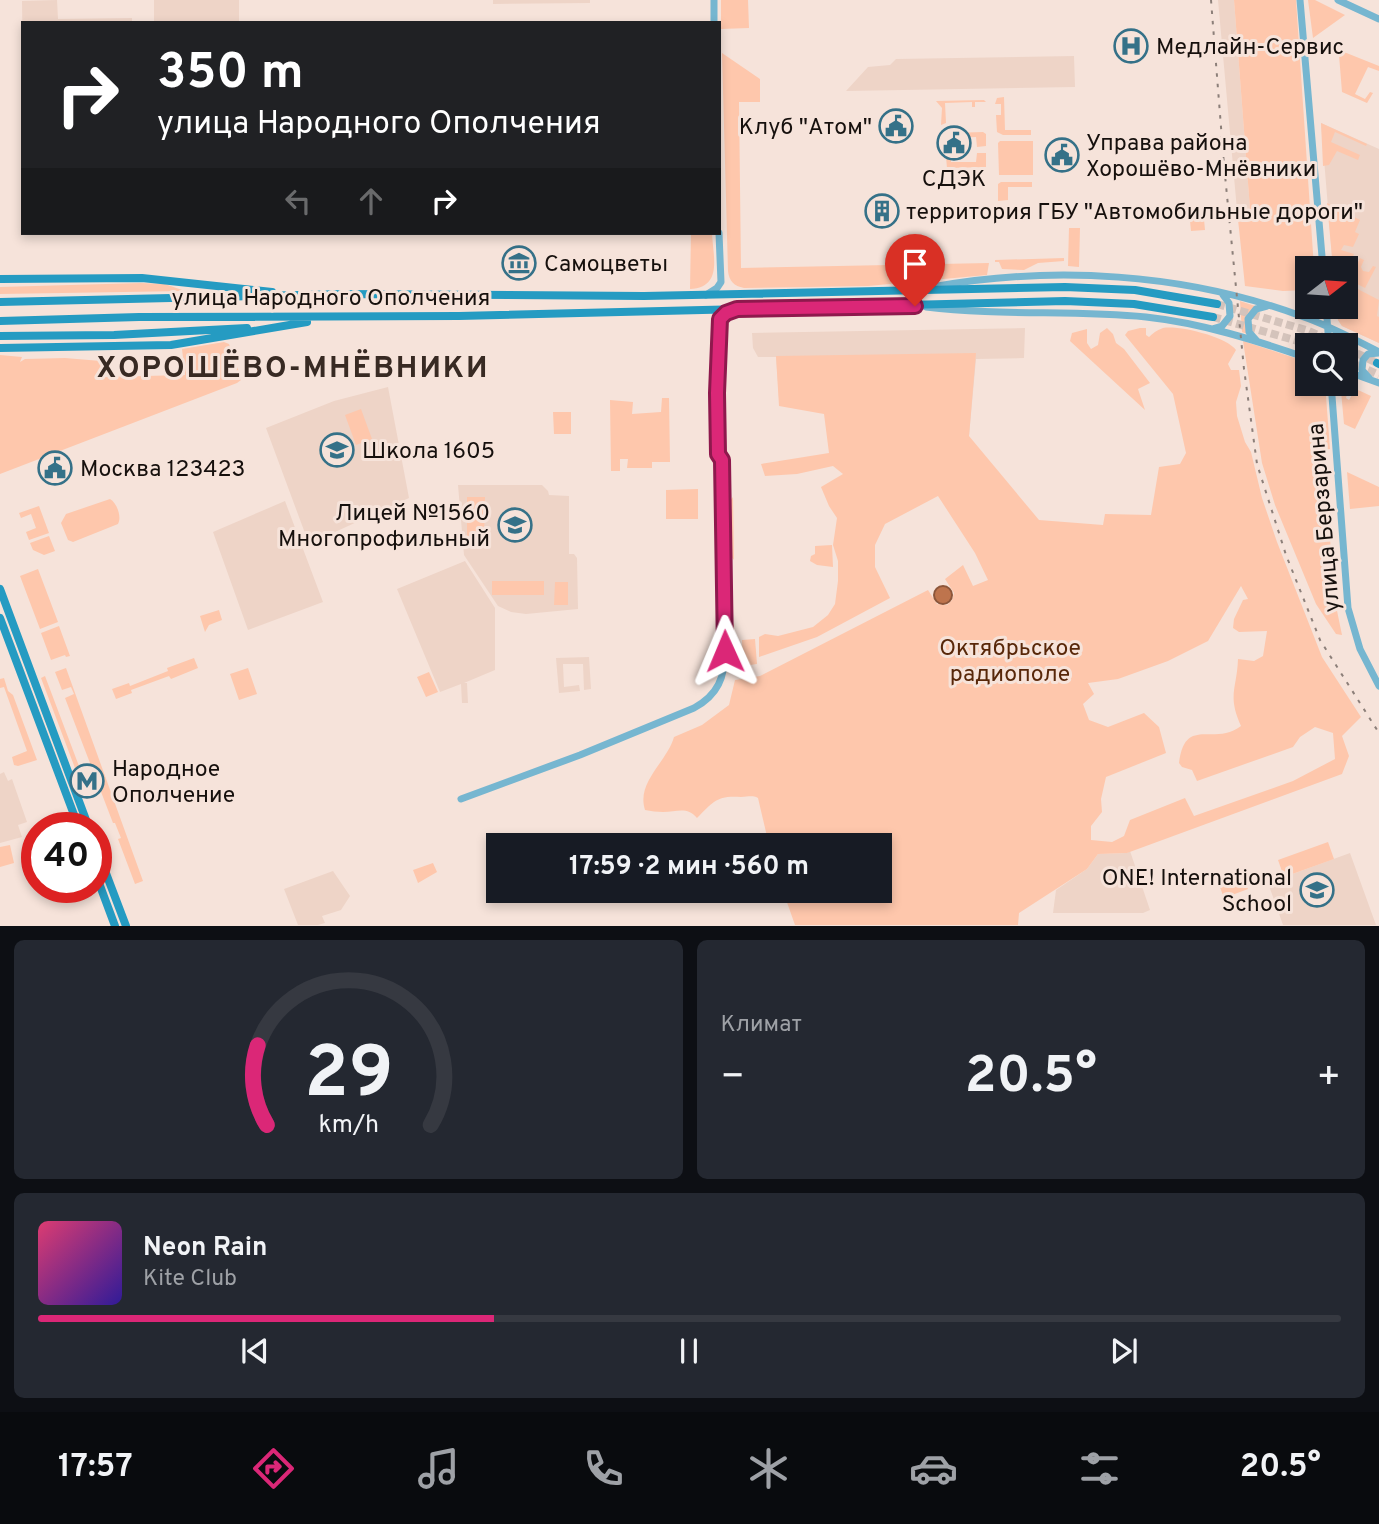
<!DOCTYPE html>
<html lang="ru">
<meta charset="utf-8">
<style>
body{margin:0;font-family:Overpass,sans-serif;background:#242831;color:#f1f3f6;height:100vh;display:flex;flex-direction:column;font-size:26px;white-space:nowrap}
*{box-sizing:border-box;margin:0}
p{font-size:23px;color:#9ea1a6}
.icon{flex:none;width:38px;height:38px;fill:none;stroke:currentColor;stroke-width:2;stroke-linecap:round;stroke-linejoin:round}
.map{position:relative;height:926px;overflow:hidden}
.drawer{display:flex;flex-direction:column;gap:14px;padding:14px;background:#0d0f14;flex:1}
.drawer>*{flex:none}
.banner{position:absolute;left:21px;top:21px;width:700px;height:214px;border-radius:0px;box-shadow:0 4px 10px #0003;background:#202124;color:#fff;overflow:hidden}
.needle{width:46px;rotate:73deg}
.controls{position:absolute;left:1295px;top:256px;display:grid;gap:14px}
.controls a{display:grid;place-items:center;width:63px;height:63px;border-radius:0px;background:#171b24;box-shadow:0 4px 10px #0003;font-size:35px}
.speed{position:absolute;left:21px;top:812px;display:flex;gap:14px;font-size:35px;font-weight:700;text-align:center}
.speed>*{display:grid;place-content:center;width:91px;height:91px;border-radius:50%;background:#171b24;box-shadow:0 4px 10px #0003;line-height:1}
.speed .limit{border:10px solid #d22;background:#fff;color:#111}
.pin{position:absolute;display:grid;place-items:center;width:60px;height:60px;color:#fff;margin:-72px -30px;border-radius:50% 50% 50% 0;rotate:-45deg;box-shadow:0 0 7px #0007}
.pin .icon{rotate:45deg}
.me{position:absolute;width:77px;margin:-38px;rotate:359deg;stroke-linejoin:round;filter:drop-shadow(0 0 5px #0008)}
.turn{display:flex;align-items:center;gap:24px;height:147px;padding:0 21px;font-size:32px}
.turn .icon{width:91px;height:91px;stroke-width:2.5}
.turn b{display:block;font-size:49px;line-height:60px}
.lanes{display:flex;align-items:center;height:66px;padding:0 21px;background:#0003;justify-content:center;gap:35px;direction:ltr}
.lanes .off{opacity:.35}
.big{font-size:52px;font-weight:700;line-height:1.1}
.drawer .widget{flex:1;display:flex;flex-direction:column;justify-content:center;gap:10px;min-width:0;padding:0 24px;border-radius:10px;background:#242831}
.drawer .dial{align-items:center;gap:0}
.dial svg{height:182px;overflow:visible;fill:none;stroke:#363941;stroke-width:7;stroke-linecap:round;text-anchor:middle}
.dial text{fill:#f1f3f6;stroke:none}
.song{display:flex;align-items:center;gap:21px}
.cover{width:84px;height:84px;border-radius:10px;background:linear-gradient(135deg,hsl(340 70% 55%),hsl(250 70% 35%))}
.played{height:7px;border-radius:4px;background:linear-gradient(90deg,#db2777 35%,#363941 35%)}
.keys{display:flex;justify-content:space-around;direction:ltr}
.heat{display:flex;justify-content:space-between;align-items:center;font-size:38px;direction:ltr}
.drawer .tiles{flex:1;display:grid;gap:14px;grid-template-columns:1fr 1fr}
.widget:last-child{grid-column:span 2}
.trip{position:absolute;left:486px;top:833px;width:406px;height:70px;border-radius:0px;background:#171b24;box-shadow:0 4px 10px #0003;font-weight:700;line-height:70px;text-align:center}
.tab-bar{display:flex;height:112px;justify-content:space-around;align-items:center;background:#090b0e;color:#9ea1a6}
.tab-bar .icon{width:49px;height:49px}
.tab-bar .selected{color:#db2777}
.tab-bar b{font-size:32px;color:#f1f3f6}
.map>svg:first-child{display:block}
.built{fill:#eed4c7}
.green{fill:#fec7ac;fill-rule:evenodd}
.water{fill:#be744d;stroke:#8c563a;stroke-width:2}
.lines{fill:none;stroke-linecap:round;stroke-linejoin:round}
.secondary-tunnel{stroke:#d4c3bb;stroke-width:8;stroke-dasharray:8 4;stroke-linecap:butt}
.tertiary{stroke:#76b6d0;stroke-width:7}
.secondary{stroke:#259bc2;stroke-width:8}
.rail{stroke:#8c7f79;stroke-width:2;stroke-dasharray:3.5 7;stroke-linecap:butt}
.route-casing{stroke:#8e194d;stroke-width:18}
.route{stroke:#db2777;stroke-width:12}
.labels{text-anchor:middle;stroke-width:6;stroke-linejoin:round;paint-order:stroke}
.poi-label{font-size:23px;fill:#16100d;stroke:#f6e3da;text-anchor:start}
.street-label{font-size:23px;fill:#16100d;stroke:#f6e3da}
.park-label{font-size:23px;fill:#582709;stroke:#f6e3da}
.district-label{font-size:30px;font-weight:bold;letter-spacing:2px;fill:#382a23;stroke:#f6e3da}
</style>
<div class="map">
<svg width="1379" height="926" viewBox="0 0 1379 926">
<rect width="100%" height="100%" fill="#f6e3da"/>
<path class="built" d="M57 0 58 19 132 18V23H23V77L22 1Z
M154 0H239V23H154Z
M493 0H590V3L493 4Z
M1218 0H1234L1250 209 1237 210Z
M1074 56 1075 87 846 91 868 67 890 65 896 59Z
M1321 123 1379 149V343L1342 326 1338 320 1336 306H1346V268H1333Z
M1025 328 1024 358 976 359 969 436 837 397 779 398 776 357H758L753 348 752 333Z
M388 387 409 498 309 544 266 428 334 401Z
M458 485H542L548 491 549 495 569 496V554H574L577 558 578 609 526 614 511 612 498 606 464 555Z
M285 501 323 602 248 630 213 532Z
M465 561 495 608V670L464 683H467L468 703H462L461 684 440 692 397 589Z
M589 657 591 689 584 690 583 664H563L564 687 579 685 580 691 559 693 556 658Z
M4 772 8 781 12 779 27 822 18 825 22 837 0 843V774Z
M1130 851 1150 910 1143 913H1053L1056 890 1087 869 1098 854 1127 853Z
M1350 853 1376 925H1283L1268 883Z
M333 871 350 896 341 910 322 916 325 923 318 925H298L284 889Z"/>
<path class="green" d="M721 0H748L749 28 721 29Z
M1234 0H1296L1314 268H1307V290L1283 291 1245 286 1237 210 1250 209Z
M1308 0H1315L1345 15 1313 38Z
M1344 52 1379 66V71L1368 67 1355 94 1365 99 1370 92 1373 93 1367 103 1342 92 1339 55Z
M722 53 760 79V102H739L741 268 989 263 987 275 868 286 744 288C734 286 729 281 728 271Z
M1004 97 1005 130H1031V135H1003L997 132 996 115H1001V104H995L997 98Z
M984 100 986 102H975V107H972V102L945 103 946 123 941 125 942 108 936 101Z
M1321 123 1367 144 1366 146 1335 132 1331 142 1360 155 1358 160 1337 151 1329 165 1323 166Z
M983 132 986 134V146L977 147 976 137 951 138V162H976L977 153H986V167L947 168 946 157 950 133Z
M1000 141H1033V175H999L998 143Z
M1001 182H1032V187H1008V200L998 201V184Z
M1327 203 1360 220 1355 232 1359 234 1353 247 1344 245 1341 250 1354 254 1346 271V268H1333Z
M1203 209 1205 230 1191 231 1189 210Z
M1069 228H1080L1079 267 1068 266Z
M691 233H712C713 257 723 287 690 289Z
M1064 258V261L1038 263 1024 270 1002 269 999 262H995V260Z
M1360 258 1364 260 1361 267 1363 271 1369 272 1373 266 1376 267 1365 288 1353 282 1350 278Z
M141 283 165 284 185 291 0 294V287Z
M1346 283 1379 300 1377 316 1379 317V343L1342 326 1338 320 1336 306H1346Z
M1240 301 1255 306 1246 318 1247 334 1242 332Z
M1107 328 1113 334 1116 343 1124 349 1150 383 1138 389 1145 410 1070 341 1072 333 1087 329V343L1091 349 1098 345 1100 333Z
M1140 328H1146V335L1149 337C1153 333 1157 330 1163 328 1179 325 1227 337 1236 350L1228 364 1231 370H1239L1241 386 1236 402 1237 416 1245 442 1251 452 1262 498 1277 542 1322 657 1361 717 1342 736 1349 756 1342 774 1127 853 1098 854 1087 869 1019 913 1018 925H795L783 891H880V845H769L758 798C752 795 748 797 741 797 717 795 713 802 697 818 687 806 677 812 663 812 657 812 651 811 645 810 636 782 667 762 674 737L702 725 729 705 735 680 760 676 928 590 937 604 947 605 952 600 954 593 945 579 963 565 973 586 988 580 975 553 938 496 885 524 875 545V567L890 598 817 637 759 657V637L765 634 778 636 813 627 828 615 835 604 838 581V561L833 545 837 518 829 506 821 487 843 474 833 466 797 474 765 476 761 464 829 453 824 414 779 406 776 356 976 353 969 436 1039 520 1103 525 1105 514 1151 515 1159 467 1180 464 1186 453 1173 394 1125 335 1128 331ZM1241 586 1248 599 1243 600 1234 619 1233 628 1239 632 1267 631 1263 656 1254 661 1238 659C1237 689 1227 695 1241 726 1214 747 1185 715 1179 763L1182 767 1192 770 1197 781 1293 747 1300 737 1315 727 1333 733 1335 759 1293 781 1194 816 1185 798 1130 820 1124 836 1112 842 1091 840V826L1102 812 1101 799 1106 777 1166 753 1159 727 1144 713 1108 727 1089 720 1083 704 1094 694 1088 683 1118 679 1168 661 1208 641Z
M1243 341 1307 362V383H1325L1330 449 1323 450 1335 601 1342 635 1336 634 1316 604 1275 505 1262 463Z
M224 342 229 344 240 375 241 380 237 383 0 474V355L22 357 20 362 25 359 65 358 101 361 105 377 185 375 182 349Z
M1343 383 1371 396 1355 429 1344 424 1341 391 1347 394 1346 398 1349 400 1353 393 1340 388Z
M662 398H669L670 462H652V468H627L628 459H620V471H611L610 400 633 402 632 414 661 412Z
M361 409 372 439 356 445 345 415Z
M553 412H571V434H554Z
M1347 472 1379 487V506L1350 509Z
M698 489V519H666V490Z
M467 497H485L484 541H467Z
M733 497 734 560 729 554V502Z
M110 499C117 503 122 517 118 524L73 542 68 540 61 523 66 514Z
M39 506 49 533 29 540 26 532 36 528 31 514 21 518 19 513Z
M49 536 55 551 44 555 33 550 30 543Z
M832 545 833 567 817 565 810 561 811 556 815 554V546Z
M38 569 58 622 40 629 20 576Z
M492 581H544V595H492Z
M555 582H568V605H554Z
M219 610 222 620 209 625 205 632 200 616Z
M734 623 735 660 731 670 730 632Z
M59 626 70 656 66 657 65 655 51 660 41 633Z
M755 639 757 664 743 666 742 640Z
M194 658 198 668 171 679 169 676 131 690 132 693 116 699 112 689 129 683 130 686 168 671 167 668Z
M66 668 143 881 135 884 118 839 121 838 115 823H113L65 698 74 694 71 687 62 690 55 672Z
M248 668 257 694 239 700 230 674Z
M429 672 438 692 426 697 417 677Z
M45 676 85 782 81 784 41 678Z
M4 678 8 691 13 695 37 760 18 766 14 765 12 757 27 751 4 687 0 688V679Z
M1328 842 1334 859 1284 877 1278 860Z
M10 845 14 863 0 867V847Z
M433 863 437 872 418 883 413 870Z
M1242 873 1248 889 1224 898 1218 882Z"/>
<path class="water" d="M934 595a9 9 0 1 1 18 0a9 9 0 1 1-18 0Z"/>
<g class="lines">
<path class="secondary-tunnel" d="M1217 304 1309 331 1340 345
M1213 317 1312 345
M1346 348 1377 363
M1346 360 1379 375"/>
<path class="tertiary" d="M714 0V23
M1300 0 1323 268
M1338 0 1379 19
M932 287C1053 265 1185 273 1301 316 1328 325 1354 339 1379 352
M706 295 717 288 721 282 719 233
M1326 306 1329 345
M926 307C999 316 1073 310 1146 317 1201 323 1255 340 1307 358
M1304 315 1317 312 1322 306
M1212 329 1222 326 1230 316 1229 303 1223 295
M1257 341 1249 332 1248 319 1256 309 1267 306
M1346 371 1379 383
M1370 379 1362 370 1363 360 1368 354 1379 353
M1331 383 1348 608 1360 649 1379 686
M461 799 580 755 694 708C718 695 725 677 725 651L723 476 722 460 718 454 717 393 719 322 724 315 733 310"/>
<path class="secondary" d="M0 279 142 278 272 292
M0 302 344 294 644 296 1065 287 1135 290 1217 304
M0 321 139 317 459 316 1065 301 1134 304 1213 317
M0 336 114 335 247 328
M0 348 171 345 307 322
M1377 363 1379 364
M0 589 89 828
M0 618 79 828
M96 847 126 926
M96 875 115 926"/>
<path class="rail" d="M1211 0 1224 165 1244 369 1257 464 1286 555 1320 640 1379 733"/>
</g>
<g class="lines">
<defs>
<path id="route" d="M725 651 722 460 718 454 717 393 720 319 726 313 737 309 915 306"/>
</defs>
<use href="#route" class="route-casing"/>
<use href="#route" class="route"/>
</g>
<defs>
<symbol id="hospital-ring" viewBox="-11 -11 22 22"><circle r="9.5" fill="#f6e3da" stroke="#357188" stroke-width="1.5"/><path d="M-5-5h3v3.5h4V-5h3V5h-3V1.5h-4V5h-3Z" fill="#357188"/></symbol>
<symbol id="civic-ring" viewBox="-11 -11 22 22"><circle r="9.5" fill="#f6e3da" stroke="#357188" stroke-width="1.5"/><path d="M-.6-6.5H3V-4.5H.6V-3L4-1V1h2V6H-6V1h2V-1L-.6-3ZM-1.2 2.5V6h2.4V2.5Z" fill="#357188"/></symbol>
<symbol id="building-ring" viewBox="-11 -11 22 22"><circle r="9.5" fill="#f6e3da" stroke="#357188" stroke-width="1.5"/><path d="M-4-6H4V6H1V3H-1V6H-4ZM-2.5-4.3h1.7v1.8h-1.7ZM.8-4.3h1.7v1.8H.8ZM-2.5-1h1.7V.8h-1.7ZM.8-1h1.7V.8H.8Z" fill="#357188"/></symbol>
<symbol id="museum-ring" viewBox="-11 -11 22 22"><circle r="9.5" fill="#f6e3da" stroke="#357188" stroke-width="1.5"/><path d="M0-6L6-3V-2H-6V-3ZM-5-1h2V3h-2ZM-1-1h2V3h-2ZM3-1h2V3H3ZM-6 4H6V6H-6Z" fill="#357188"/></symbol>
<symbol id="school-ring" viewBox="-11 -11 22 22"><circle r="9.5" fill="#f6e3da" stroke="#357188" stroke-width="1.5"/><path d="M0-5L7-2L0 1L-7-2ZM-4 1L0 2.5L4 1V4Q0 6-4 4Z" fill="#357188"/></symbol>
<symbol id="metro-ring" viewBox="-11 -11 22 22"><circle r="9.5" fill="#f6e3da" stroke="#357188" stroke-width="1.5"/><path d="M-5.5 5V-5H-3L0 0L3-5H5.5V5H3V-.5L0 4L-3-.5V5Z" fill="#357188"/></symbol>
</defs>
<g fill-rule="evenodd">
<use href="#hospital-ring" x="1112" y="27" width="38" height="38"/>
<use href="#civic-ring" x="877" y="107" width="38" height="38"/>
<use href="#civic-ring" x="935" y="124" width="38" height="38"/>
<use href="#civic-ring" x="1043" y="136" width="38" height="38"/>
<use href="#building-ring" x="863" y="192" width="38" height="38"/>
<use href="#museum-ring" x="500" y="244" width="38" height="38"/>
<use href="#school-ring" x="318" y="431" width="38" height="38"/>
<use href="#civic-ring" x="36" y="449" width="38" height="38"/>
<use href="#school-ring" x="496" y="506" width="38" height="38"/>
<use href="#metro-ring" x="68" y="762" width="38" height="38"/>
<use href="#school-ring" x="1298" y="871" width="38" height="38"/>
</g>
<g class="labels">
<g class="poi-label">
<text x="1156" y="54">Медлайн-Сервис</text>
<text x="872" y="134" text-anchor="end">Клуб "Атом"</text>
<text x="1086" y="150">Управа района<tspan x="1086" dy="26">Хорошёво-Мнёвники</tspan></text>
<text x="954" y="186" text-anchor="middle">СДЭК</text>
<text x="906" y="219">территория ГБУ "Автомобильные дороги"</text>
<text x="544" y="271">Самоцветы</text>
<text x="362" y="458">Школа 1605</text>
<text x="80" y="476">Москва 123423</text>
<text x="490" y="520" text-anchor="end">Лицей №1560<tspan x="490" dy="26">Многопрофильный</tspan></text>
<text x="112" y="776">Народное<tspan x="112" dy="26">Ополчение</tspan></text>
<text x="1292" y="885" text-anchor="end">ONE! International<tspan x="1292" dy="26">School</tspan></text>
</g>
<g class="street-label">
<text x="331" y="305">улица Народного Ополчения</text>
<text transform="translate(1323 518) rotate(-95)" y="8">улица Берзарина</text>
</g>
<g class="park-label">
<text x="1010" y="655">Октябрьское<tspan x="1010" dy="26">радиополе</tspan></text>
</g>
<g class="district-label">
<text x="293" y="377">ХОРОШЁВО-МНЁВНИКИ</text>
</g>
</g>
</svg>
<div class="controls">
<a><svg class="needle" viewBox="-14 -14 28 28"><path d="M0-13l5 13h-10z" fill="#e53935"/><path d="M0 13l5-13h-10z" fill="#9ea1a6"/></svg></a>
<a><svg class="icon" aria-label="search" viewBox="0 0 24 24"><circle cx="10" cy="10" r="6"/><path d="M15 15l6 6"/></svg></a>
</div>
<div class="speed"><div class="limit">40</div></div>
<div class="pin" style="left:915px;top:306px;background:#d93025"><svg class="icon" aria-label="arrive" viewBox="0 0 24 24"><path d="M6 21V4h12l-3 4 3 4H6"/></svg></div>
<svg class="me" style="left:725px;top:651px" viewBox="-20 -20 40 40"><path d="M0-17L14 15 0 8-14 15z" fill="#db2777" stroke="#fff" stroke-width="4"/></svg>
<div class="trip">17:59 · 2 мин · 560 m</div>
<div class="banner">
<div class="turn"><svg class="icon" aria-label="right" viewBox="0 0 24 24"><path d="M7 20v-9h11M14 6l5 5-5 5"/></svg><div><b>350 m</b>улица Народного Ополчения</div></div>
<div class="lanes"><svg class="icon off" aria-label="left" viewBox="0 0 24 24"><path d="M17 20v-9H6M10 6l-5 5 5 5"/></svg><svg class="icon off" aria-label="ahead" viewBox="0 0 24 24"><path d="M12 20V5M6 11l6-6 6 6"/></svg><svg class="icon" aria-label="right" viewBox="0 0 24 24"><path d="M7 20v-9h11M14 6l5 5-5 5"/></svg></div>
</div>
</div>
<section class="drawer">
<div class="tiles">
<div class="widget dial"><svg viewBox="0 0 100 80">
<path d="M14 69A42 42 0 1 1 86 69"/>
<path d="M14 69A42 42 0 0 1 10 34" stroke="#db2777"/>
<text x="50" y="56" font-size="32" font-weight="700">29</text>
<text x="50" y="72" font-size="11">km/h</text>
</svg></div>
<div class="widget"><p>Климат</p>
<div class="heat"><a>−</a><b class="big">20.5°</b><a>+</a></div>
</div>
<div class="widget">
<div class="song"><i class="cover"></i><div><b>Neon Rain</b><p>Kite Club</p></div></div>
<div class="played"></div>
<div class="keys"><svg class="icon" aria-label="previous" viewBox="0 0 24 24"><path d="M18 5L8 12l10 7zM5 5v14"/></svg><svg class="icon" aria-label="pause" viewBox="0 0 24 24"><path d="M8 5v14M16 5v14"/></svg><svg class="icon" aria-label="next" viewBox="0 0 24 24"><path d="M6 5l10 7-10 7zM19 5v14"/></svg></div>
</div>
</div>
</section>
<nav class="tab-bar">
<b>17:57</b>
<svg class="icon selected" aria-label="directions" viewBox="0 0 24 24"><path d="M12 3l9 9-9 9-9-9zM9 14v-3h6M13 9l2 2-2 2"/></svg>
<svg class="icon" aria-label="music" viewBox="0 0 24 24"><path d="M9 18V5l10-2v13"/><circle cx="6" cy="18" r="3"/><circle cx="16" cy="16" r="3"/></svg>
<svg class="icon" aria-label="phone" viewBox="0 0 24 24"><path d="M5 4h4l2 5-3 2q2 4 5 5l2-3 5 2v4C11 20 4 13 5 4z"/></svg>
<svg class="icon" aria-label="climate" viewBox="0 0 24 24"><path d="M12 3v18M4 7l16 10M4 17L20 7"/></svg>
<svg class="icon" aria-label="car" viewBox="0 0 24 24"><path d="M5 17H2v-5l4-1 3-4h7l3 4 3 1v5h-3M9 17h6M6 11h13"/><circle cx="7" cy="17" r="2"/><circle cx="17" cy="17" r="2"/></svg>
<svg class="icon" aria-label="filters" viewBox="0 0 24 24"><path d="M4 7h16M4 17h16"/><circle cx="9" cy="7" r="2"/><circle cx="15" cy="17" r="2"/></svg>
<b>20.5°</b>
</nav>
